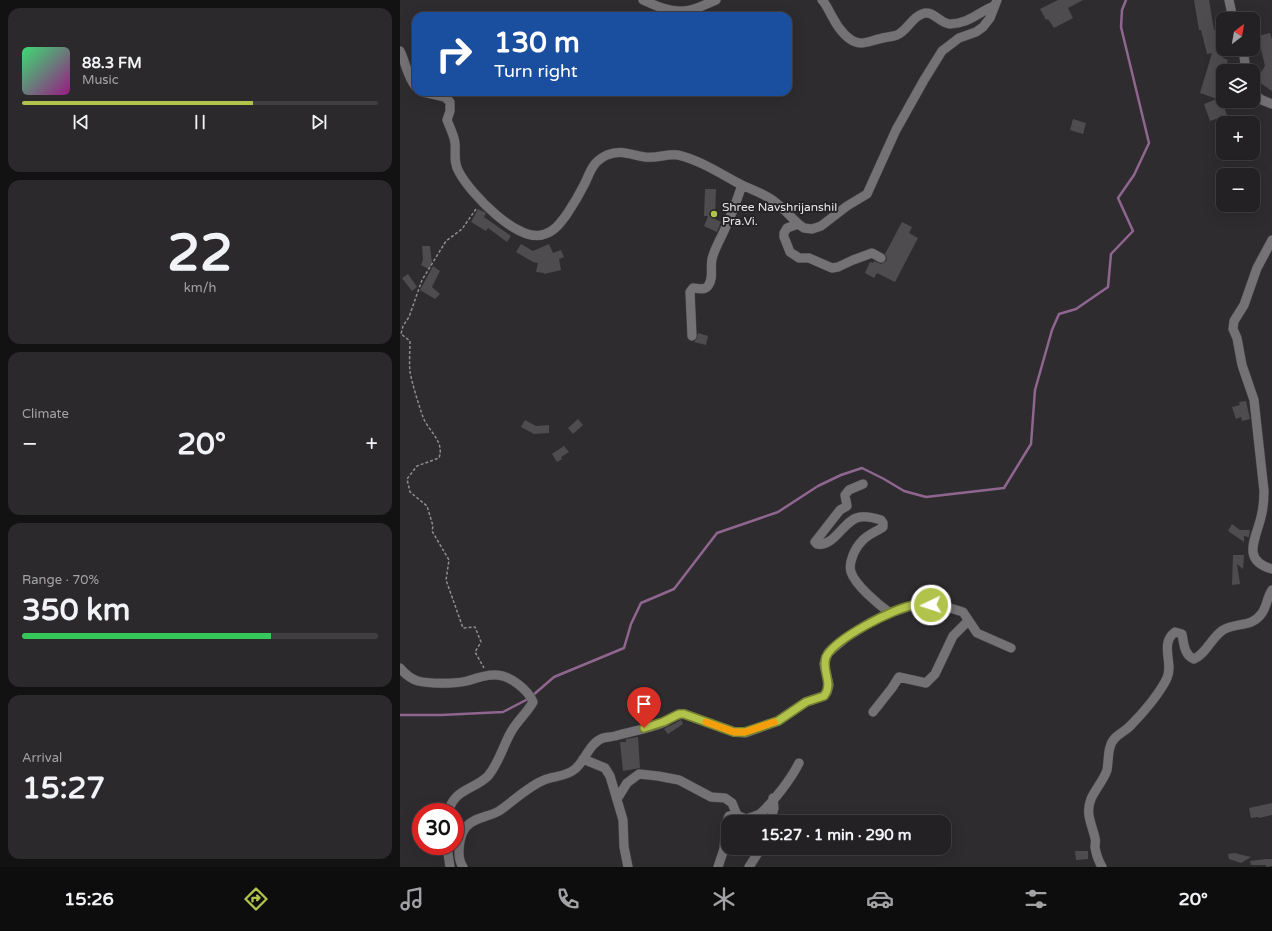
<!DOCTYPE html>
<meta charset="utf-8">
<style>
body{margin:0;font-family:"Varela Round",sans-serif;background:#2b292b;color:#f1f3f6;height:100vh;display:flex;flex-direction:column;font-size:15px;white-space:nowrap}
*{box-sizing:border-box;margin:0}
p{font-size:13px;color:#a3a3a6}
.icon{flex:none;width:22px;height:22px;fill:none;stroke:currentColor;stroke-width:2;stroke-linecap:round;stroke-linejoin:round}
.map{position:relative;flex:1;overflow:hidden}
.sheet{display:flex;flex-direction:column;gap:8px;padding:8px;background:#131213;width:400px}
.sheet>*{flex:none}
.top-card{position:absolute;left:12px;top:12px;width:380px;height:84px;border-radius:12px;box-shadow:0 4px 16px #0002,0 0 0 1px #403e41;background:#1a4fa0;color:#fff;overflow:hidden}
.needle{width:26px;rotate:31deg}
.fabs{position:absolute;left:816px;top:12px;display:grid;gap:8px}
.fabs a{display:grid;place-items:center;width:44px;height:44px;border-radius:8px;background:#232123;box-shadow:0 4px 16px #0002,0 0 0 1px #403e41;font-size:20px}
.speed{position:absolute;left:12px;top:803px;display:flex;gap:8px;font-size:20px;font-weight:700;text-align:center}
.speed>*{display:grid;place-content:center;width:52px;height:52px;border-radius:50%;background:#232123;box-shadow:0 4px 16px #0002,0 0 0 1px #403e41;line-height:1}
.speed .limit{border:6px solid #d22;background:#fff;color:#111}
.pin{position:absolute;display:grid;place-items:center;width:34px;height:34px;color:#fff;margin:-41px -17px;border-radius:50% 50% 50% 0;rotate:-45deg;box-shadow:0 0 4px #0007}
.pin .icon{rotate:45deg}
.me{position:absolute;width:44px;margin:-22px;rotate:266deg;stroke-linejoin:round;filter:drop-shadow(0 0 3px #0008)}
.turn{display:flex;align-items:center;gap:14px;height:84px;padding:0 16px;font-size:18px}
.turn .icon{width:52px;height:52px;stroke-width:2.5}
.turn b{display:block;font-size:28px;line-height:34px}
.big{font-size:30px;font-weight:700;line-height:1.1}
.sheet .card{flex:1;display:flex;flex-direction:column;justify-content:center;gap:6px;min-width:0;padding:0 14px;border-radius:12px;background:#2b292b}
.sheet .dial{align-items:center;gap:0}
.dial b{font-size:52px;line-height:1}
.song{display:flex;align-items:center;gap:12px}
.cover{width:48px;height:48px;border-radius:6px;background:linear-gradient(135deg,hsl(140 70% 55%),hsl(310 70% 35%))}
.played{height:4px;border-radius:2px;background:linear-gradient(90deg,#b2c34c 65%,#403e41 65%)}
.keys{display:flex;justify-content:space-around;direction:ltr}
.heat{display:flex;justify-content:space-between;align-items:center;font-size:22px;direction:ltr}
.charge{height:6px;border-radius:3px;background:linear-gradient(90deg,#34c759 70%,#403e41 0)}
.trip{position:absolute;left:321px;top:815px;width:230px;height:40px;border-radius:12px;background:#232123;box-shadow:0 4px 16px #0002,0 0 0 1px #403e41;font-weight:700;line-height:40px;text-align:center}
.tab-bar{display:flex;height:64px;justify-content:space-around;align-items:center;background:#0e0d0e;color:#a3a3a6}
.tab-bar .icon{width:28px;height:28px}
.tab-bar .on{color:#b2c34c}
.tab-bar b{font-size:18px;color:#f1f3f6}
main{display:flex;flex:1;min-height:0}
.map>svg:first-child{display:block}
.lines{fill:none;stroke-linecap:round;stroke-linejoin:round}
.stream{stroke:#8f668f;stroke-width:2.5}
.building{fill:#4f4c4f}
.minor-casing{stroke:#494749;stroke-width:10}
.path{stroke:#8f8d8f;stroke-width:1.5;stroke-dasharray:3 2;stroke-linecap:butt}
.minor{stroke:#757275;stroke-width:9}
.route-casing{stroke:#747f31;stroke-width:10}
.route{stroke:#b2c34c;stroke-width:7}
.slow{stroke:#f59e0b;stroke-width:7}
.poi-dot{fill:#b2c34c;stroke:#252325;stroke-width:1.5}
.labels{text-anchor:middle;stroke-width:4;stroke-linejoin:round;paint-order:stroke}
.poi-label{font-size:12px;fill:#e7e6e7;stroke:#252325;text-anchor:start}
</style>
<main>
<section class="sheet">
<div class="card">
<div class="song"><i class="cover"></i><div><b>88.3 FM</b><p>Music</p></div></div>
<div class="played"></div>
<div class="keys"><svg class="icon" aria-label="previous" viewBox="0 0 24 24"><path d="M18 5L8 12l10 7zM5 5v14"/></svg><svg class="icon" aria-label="pause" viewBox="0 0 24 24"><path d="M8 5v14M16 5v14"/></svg><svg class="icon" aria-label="next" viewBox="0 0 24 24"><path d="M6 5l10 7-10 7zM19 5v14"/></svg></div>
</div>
<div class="card dial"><b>22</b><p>km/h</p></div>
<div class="card"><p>Climate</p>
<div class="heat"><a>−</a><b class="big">20°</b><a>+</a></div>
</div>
<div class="card"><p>Range · 70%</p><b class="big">350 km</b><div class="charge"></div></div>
<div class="card"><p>Arrival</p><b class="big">15:27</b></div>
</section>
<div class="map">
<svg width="872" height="867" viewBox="0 0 872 867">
<rect width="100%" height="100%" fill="#2f2c2f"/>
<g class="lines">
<path class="stream" d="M132 696 154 677 224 648 231 624 241 603 274 589 317 533 378 512 418 486 441 475 462 468 484 479 504 491 526 497 604 488 631 444 635 390 652 330 659 314 676 309 708 287 711 254 733 231 718 198 734 175 749 143 721 27 722 10 726 0
M0 715H41L103 712 128 699"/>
</g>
<path class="building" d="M658 0H683L668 8 673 18 654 28 648 19 646 20 640 9Z
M794 0H809L814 30H816L823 58 828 60 818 90 827 115 810 121 804 104 817 99 800 93 812 53 807 54 801 30H799Z
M870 33 872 39V91L856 80 865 66 858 36Z
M673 119 686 123 683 134 670 130Z
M305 189H316L315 219 321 222 317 232 304 226 308 216H304Z
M78 209 86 213 84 217 111 236 107 242 88 228 86 231 71 222Z
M502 222 512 227 509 233 518 238 495 282 477 273 474 278 465 273 470 262 473 263 474 261 481 264 486 261 487 258 485 254Z
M121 244 133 251 149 244 153 253 161 250 164 257 159 259 161 270 144 274V273L136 272 138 263 133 262 116 252Z
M22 246H30L32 264 29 269 21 265 23 260Z
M33 266 40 271 32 287 40 294 35 299 20 290Z
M8 274 17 287 12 291 2 278Z
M298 333 308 336 306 345 294 342 297 338Z
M846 401 850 419 842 421 841 417 836 419 832 407 840 405 839 402Z
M178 419 183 425 173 434 168 428Z
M125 420 136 426 149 425V433L134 434 121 427Z
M164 446 169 452 161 457 162 459 157 462 152 454Z
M832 524 840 530H850L849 537 844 536V542L828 531Z
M833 555H844L843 569 837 564 840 584 832 585Z
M281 720 283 724 268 734 264 729Z
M238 737 240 768 223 771 220 742H226V739Z
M872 803V815L859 818 858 817 851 818 849 808Z
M675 851H688V859L676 860Z
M835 853 838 854 851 857 841 863 829 859 828 854Z
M866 859H872V866L866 867V865H851L850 861Z"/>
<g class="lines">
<defs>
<path id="minor" d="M243 0C256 6 269 12 283 11 294 11 306 4 316 0
M422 0C427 5 429 12 433 18 438 28 449 43 461 43 467 43 474 40 479 39 485 37 492 37 497 35 508 30 511 18 522 14 533 9 540 24 550 24 570 23 577 13 594 6
M829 0 833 19
M843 49 846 71
M0 51C6 63 7 77 16 87
M23 92 45 97 50 102V111L47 120C50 128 54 135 55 143 56 153 53 162 59 172 70 193 119 245 145 234 155 231 161 222 167 214 173 205 179 195 184 185 191 171 192 162 207 155 221 149 231 155 245 157 256 159 268 153 278 155 299 160 318 172 336 182 347 188 360 192 371 199 382 206 391 218 401 226L404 228 412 229 421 226 447 206 467 194 496 130 524 80 542 51 559 38 576 32 583 27 590 18 597 0
M853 94 862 100 872 104
M398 224 387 228 384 233V237L390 252 399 258H409L432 268 438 267 453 260 472 253 481 258
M872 240 857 268 844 305 834 321 833 329 837 338 842 365 854 400 864 491C864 501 863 511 860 521 854 542 843 561 872 569
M292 336 290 292 293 288C299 288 304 291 308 286 314 278 310 269 312 259 314 250 320 240 324 231 331 216 337 200 342 185
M463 484 449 490 445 495 447 506 440 510 415 542 417 544C434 548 444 519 460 517 467 516 475 518 481 520L483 523V527C476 532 468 534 462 541 455 548 448 563 451 572 455 585 479 605 490 613
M0 668C5 674 11 679 18 681 30 684 55 684 67 681 76 678 87 674 97 675 111 676 128 690 133 702 127 713 117 721 111 732 103 746 99 763 88 776 74 790 55 788 48 812
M473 712 492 688 499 677 526 683 535 674 553 636 568 621
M183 759 205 768 210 776 223 820 224 847 228 867
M217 799 227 783 239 774 258 776 279 780 311 797 325 798 332 803 337 815
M370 822 374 808 373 798
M47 846 50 867
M63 867C56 857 59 836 66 827 74 817 89 817 99 811 114 801 127 787 144 780 153 776 166 777 175 769 186 760 189 743 203 738 207 737 211 737 215 736 231 731 250 729 265 722 271 718 277 714 284 714L334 732 345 733 378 721 406 702 424 696 427 692 429 685 424 664 428 653 435 647 447 637 471 622 493 612 514 605H531L550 608 563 612 577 633 611 648
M318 867 324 849 326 824 329 816 337 815 346 819C351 817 357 816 361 813 374 801 391 779 399 763
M349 867 361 848
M702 867C698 860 696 854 695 847 695 844 696 841 695 838 692 824 685 814 691 799 695 789 704 780 707 770 709 760 707 746 715 738 720 733 727 730 732 724 743 713 760 693 767 678 774 663 759 644 775 632L782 634C784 644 784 655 794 659 806 654 811 638 823 630 836 622 852 628 862 613 867 606 867 597 872 590"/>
</defs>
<use href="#minor" class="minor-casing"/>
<path class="path" d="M76 209 62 229 46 241 22 280 9 317 3 326 1 334 10 341C10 351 9 362 10 372 12 383 19 406 23 417 28 431 45 441 39 458L17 466 7 479 10 492 27 506 33 526 32 531 49 560 46 580 63 628 75 627 81 642 75 652 84 668"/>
<use href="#minor" class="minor"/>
</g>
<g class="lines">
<defs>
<path id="route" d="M244 728 263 722 279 714H284L334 732H345L378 721 406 702 424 696C434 683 421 671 426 657 434 639 496 607 515 605 520 604 526 605 531 605"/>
</defs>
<use href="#route" class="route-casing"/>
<use href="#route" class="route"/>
<path class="slow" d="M306 722 334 732H345L374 722"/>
</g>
<circle class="poi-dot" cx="314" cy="214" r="4"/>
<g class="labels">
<g class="poi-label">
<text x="322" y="211">Shree Navshrijanshil<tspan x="322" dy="14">Pra.Vi.</tspan></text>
</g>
</g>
</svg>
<div class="fabs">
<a><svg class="needle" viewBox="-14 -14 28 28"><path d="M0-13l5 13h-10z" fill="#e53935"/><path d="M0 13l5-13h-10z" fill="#a3a3a6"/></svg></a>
<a><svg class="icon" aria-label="layers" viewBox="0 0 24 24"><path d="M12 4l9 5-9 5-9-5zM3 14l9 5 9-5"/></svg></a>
<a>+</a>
<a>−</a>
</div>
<div class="speed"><div class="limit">30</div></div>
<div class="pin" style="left:244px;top:728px;background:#d93025"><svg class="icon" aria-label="arrive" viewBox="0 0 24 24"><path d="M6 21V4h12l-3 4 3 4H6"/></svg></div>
<svg class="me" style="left:531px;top:605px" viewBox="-20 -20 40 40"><circle r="17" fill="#b2c34c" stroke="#fff" stroke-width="3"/><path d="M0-11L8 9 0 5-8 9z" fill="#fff"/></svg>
<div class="trip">15:27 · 1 min · 290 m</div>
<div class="top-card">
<div class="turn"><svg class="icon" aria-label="right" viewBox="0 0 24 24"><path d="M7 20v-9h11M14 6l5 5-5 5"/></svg><div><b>130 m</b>Turn right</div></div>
</div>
</div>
</main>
<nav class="tab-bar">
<b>15:26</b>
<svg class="icon on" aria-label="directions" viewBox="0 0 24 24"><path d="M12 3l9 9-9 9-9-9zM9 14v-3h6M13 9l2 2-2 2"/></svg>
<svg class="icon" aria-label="music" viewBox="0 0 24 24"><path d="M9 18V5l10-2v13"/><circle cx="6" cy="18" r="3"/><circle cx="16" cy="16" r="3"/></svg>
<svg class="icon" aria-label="phone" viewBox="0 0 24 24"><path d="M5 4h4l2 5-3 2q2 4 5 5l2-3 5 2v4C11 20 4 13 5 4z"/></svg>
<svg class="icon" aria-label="climate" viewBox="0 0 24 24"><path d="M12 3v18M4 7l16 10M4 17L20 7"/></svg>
<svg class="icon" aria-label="car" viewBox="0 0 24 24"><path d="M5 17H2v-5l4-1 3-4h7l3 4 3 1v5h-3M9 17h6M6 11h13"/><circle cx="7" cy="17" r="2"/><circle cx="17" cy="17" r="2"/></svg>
<svg class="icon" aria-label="filters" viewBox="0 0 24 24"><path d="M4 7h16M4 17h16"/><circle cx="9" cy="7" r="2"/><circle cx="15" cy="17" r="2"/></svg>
<b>20°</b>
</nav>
